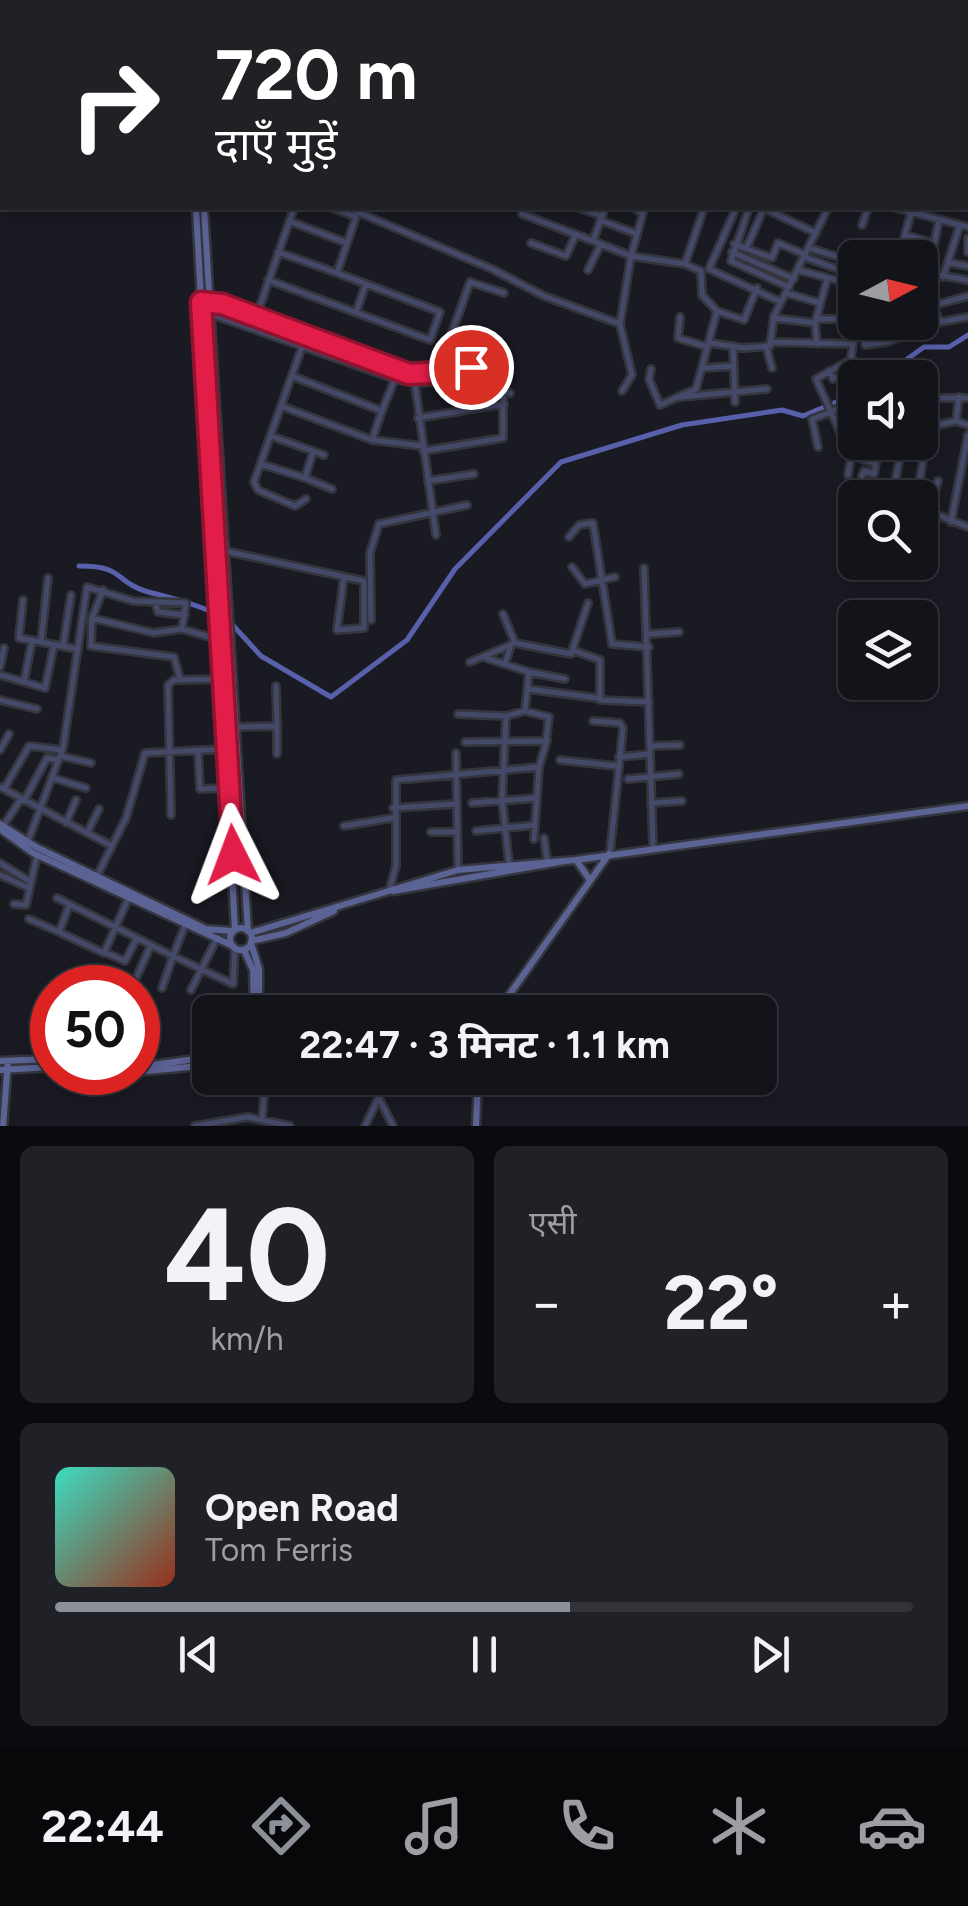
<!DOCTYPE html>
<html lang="hi">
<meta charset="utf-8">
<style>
body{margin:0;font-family:Figtree,"Noto Sans Devanagari",sans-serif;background:#202127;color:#f1f3f6;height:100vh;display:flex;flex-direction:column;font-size:38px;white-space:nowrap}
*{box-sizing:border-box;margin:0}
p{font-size:32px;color:#9d9ea2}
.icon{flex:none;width:55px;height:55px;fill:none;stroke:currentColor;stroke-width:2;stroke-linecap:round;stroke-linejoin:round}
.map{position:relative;height:1126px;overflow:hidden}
.side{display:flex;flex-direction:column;gap:20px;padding:20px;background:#0a0b0e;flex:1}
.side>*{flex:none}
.top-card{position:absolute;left:0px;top:0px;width:970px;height:210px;box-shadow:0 5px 15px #0003,0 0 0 2px #323339;background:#202124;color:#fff;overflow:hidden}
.needle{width:65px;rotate:83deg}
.buttons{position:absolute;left:838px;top:240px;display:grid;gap:20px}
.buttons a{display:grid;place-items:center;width:100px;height:100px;border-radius:15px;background:#13141a;box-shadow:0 5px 15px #0003,0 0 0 2px #323339;font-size:50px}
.speed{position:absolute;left:30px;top:965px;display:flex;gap:20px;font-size:50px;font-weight:700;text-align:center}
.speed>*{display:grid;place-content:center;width:130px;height:130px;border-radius:50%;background:#13141a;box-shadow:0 5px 15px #0003,0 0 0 2px #323339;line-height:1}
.speed .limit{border:15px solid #d22;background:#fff;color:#111}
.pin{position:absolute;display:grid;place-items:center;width:85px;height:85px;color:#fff;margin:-42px;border:5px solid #fff;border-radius:50%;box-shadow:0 2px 10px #0007}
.me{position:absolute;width:110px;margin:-55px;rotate:357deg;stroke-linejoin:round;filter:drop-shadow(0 0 8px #0008)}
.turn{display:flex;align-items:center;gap:35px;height:210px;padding:0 50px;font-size:45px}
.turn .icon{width:130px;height:130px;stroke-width:2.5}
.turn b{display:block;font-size:70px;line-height:85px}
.big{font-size:75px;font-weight:700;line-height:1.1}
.side .widget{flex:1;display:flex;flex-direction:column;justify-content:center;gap:15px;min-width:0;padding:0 35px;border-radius:15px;background:#202127}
.side .dial{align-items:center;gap:0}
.dial b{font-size:130px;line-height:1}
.song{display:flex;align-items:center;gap:30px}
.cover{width:120px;height:120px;border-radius:15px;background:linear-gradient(135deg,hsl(170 70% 55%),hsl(10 70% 35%))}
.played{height:10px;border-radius:5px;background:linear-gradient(90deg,#8c9099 60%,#323339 60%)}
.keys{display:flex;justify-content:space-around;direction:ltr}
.heat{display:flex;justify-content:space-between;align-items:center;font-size:55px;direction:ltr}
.side .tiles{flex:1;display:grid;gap:20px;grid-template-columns:1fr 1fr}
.widget:last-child{grid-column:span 2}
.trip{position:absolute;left:192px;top:995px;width:585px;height:100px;border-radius:15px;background:#13141a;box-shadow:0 5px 15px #0003,0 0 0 2px #323339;font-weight:700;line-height:100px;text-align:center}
.menu{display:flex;height:160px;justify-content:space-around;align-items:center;background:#08080a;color:#9d9ea2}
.menu .icon{width:70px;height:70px}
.menu .active{color:#8c9099}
.menu b{font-size:45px;color:#f1f3f6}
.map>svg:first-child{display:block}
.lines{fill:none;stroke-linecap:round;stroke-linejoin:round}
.canal{stroke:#5860ab;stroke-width:5}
.street-casing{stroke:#34353d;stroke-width:10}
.secondary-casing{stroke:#34353d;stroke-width:11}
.street{stroke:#444968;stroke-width:5}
.secondary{stroke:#5b6294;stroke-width:6}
.route-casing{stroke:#92132f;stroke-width:25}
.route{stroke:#e11d48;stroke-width:18}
</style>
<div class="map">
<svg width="968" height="1126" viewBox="0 0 968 1126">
<rect width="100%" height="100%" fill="#191a22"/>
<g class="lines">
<path class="canal" d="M881 378 924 347H949L968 335
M79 566C126 566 113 581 145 591 170 598 192 602 216 614
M222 617 223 618
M229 621 261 656 331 697 407 640 455 569 561 462 682 425 782 410 803 416 855 394"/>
<defs>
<path id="street" d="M323 0 333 2
M441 0V2
M445 0 454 2
M533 0V2
M736 0V2
M768 0V2
M817 0 820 2
M872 0 874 2
M58 2 63 0
M290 2V0
M381 2V0
M412 2V0
M571 2 572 0
M606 2V0
M702 2V0
M798 2 801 0
M848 2 851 0
M0 21H2
M348 208 492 269 544 296 620 324
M579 208 602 216 605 208
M634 208 643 213 644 208
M736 208 709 269 781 302
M749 208 731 261 789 287
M763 208 816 233
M896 208 968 227
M522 214 593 241 602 216
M600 220 637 234
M289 221 347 243
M862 225 868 208
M905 235 933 243
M968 238V252
M593 241 631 256 643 213
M531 243 566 256 576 234
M734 244 772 258 778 243 806 255
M809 248 855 262
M746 249 764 208
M278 252 337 273 356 217 333 208
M732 252 794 279
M804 257 843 271
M893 258 901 249 911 213
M951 263 968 266
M685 264 704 208
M588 270 601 244
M798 270 855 285
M920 272 968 280
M928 274 939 220
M943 277 960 225
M268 280 430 340 440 312 337 273
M850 285 841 319 855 322
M920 288H924L927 273
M786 293 820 303
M920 298 931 301 940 322 968 317
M931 301 937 276
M201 303 255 316 409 375 473 370
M920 309 968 296
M202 311 395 379 415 383 478 379
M356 312 366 284
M680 317 678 338 708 347
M774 318 815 323
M816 319H841
M864 322 865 345 887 342 940 322
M253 326 294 208
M880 329 894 322
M771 342 853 344 851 356 856 366 833 379 829 371
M710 343 744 348 770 346 774 316 828 208
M303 344 254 482 258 490 295 506 306 499
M817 344 815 323 827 280
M853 344 855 322
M733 346 735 402
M766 346 772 368
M442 356 471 367 486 386 510 393
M702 368 734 366
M651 369 649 379 660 405 696 389 717 311 744 320 757 288
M292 376 382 411 398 371
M436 377 470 282 504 293
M415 384 436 535
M622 391 632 375 620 324 631 256 685 264 701 271 702 295 717 311
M680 397 767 389
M959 397 956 421 968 425
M920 398H968
M855 400 831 412C844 439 844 458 876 463L879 442
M281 406 372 440
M382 411 372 440 422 446
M418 418 504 404
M920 429 956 421
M271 436 324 455
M842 440 855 434
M818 447 812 419 831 412 816 379 852 359
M423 451 503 438V393
M261 464 305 478 313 452
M848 475 851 456
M862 476 864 471 874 474 876 463
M305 478 332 489
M920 479 928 427
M428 481 474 474
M896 498 893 492 903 442
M920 508 968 527
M929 512 938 481
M951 522 968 435
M569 537 579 525 593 523 612 644 649 647
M225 551 364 581V628L337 630 344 577
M572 567 585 584 615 577
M644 568 653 846
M103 590 92 618 91 646 174 657 180 679
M23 600 19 638 77 649
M155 603 158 612 185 615
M503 614 515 643 571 654 588 603
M92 618 154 633 182 629 220 640
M371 620 370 553 379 524 467 505
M649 634 679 632
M41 642 48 578
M63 646 71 595
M575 651 600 660V700L649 702
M486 658 529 672
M470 662 515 643
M505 664 511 645
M0 667 4 648
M0 675 45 688 54 645
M24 682 32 641
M528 689 597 698
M0 700 37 709
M458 714 505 716
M593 721 620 723 623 728 610 853
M277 726V754
M236 727 277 726 276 686
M465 742 546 741 549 717 525 711
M650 746 680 745
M0 750 9 734
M198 752 200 789 229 788
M456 753 458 870
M61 756 91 763
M619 757 650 754
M560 760 616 766
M53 778 86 788
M628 779 679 774
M0 787 112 846
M4 789 29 746 62 750
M24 801 47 758 59 760
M472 803 537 798
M651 803 682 801
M393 808 455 804
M171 815 168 685 174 680 223 679
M66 823 76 800
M3 826 21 799
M344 826 393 818
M476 831 535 825
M431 832H456
M87 833 99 809
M544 838 547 859
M534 839 539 767 547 740
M28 841 63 748 87 587 133 601 186 603 182 629
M0 863 31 882
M509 863 502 800 506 716 525 711 529 672 565 679
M0 875 29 888
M97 876 126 818 145 753 227 749
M389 891 396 866V780L539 767
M57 898 173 956 186 923
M14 904 26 905 37 855
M69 906 59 932 104 953 128 899
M29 919 59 932
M106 953 125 961 137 938
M137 976 151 945
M162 988 173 956 233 984 235 948
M191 990 216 940
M378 1096 393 1126
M262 1120 264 1096 276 1078
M195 1126 248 1117 290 1126
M365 1126 388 1078"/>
<path id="secondary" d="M169 0 170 2
M177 0V2
M196 208 235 930
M204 208 248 931
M0 824 36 847 206 929 233 931
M0 829 33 853 233 946
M576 860 590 880
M393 891 565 861
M230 939a11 11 0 1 1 22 0a11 11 0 1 1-22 0Z
M250 933 458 870 576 860 968 806
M251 941 286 933 334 911
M251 943 259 969V1012
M244 950 253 970 254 1012
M497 1012 609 854
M0 1061 52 1059
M138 1067 210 1057
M0 1070 52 1067
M136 1072 210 1065
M3 1126 8 1061
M476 1126 478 1078"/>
</defs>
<use href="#street" class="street-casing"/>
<use href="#secondary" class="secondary-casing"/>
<use href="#street" class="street"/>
<use href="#secondary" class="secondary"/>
</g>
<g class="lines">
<defs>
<path id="route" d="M233 855 201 302 222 304 409 374 474 370 471 367"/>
</defs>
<use href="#route" class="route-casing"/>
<use href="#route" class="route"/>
</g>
</svg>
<div class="buttons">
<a><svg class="needle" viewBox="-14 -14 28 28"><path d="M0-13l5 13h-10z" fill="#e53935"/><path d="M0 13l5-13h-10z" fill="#9d9ea2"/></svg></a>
<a><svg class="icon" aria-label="sound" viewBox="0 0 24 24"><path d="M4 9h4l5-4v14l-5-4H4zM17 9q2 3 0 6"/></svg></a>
<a><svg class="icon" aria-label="search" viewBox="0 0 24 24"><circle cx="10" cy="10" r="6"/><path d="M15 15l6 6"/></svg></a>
<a><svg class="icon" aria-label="layers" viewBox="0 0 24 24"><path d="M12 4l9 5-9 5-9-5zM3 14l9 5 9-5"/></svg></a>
</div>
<div class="speed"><div class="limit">50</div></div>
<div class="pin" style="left:471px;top:367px;background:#d93025"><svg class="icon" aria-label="arrive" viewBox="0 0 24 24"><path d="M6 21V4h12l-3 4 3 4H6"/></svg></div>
<svg class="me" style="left:233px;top:855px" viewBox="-20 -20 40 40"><path d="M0-17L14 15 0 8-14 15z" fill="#e11d48" stroke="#fff" stroke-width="4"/></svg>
<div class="trip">22:47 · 3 मिनट · 1.1 km</div>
<div class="top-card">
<div class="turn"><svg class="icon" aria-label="right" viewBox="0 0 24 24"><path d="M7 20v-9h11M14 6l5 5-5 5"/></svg><div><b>720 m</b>दाएँ मुड़ें</div></div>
</div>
</div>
<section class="side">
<div class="tiles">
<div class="widget dial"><b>40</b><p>km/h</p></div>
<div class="widget"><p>एसी</p>
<div class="heat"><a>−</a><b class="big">22°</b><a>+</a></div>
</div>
<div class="widget">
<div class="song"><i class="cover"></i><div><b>Open Road</b><p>Tom Ferris</p></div></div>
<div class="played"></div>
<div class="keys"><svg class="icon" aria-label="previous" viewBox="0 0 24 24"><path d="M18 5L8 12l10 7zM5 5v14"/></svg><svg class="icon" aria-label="pause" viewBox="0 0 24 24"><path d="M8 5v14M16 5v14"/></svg><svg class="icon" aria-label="next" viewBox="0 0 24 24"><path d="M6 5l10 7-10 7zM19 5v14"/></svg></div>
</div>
</div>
</section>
<nav class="menu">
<b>22:44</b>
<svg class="icon active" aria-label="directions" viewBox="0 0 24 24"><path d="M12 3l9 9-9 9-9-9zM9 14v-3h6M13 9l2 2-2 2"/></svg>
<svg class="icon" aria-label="music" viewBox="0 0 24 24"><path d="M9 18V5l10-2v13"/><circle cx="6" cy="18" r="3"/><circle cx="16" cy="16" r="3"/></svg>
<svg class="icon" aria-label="phone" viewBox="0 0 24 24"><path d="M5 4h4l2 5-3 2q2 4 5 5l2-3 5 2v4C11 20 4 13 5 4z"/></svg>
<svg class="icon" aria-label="climate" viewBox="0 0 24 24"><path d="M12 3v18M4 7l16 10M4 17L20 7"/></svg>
<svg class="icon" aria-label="car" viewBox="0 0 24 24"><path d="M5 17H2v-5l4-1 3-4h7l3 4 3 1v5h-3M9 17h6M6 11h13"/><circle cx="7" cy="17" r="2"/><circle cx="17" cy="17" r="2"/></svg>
</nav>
